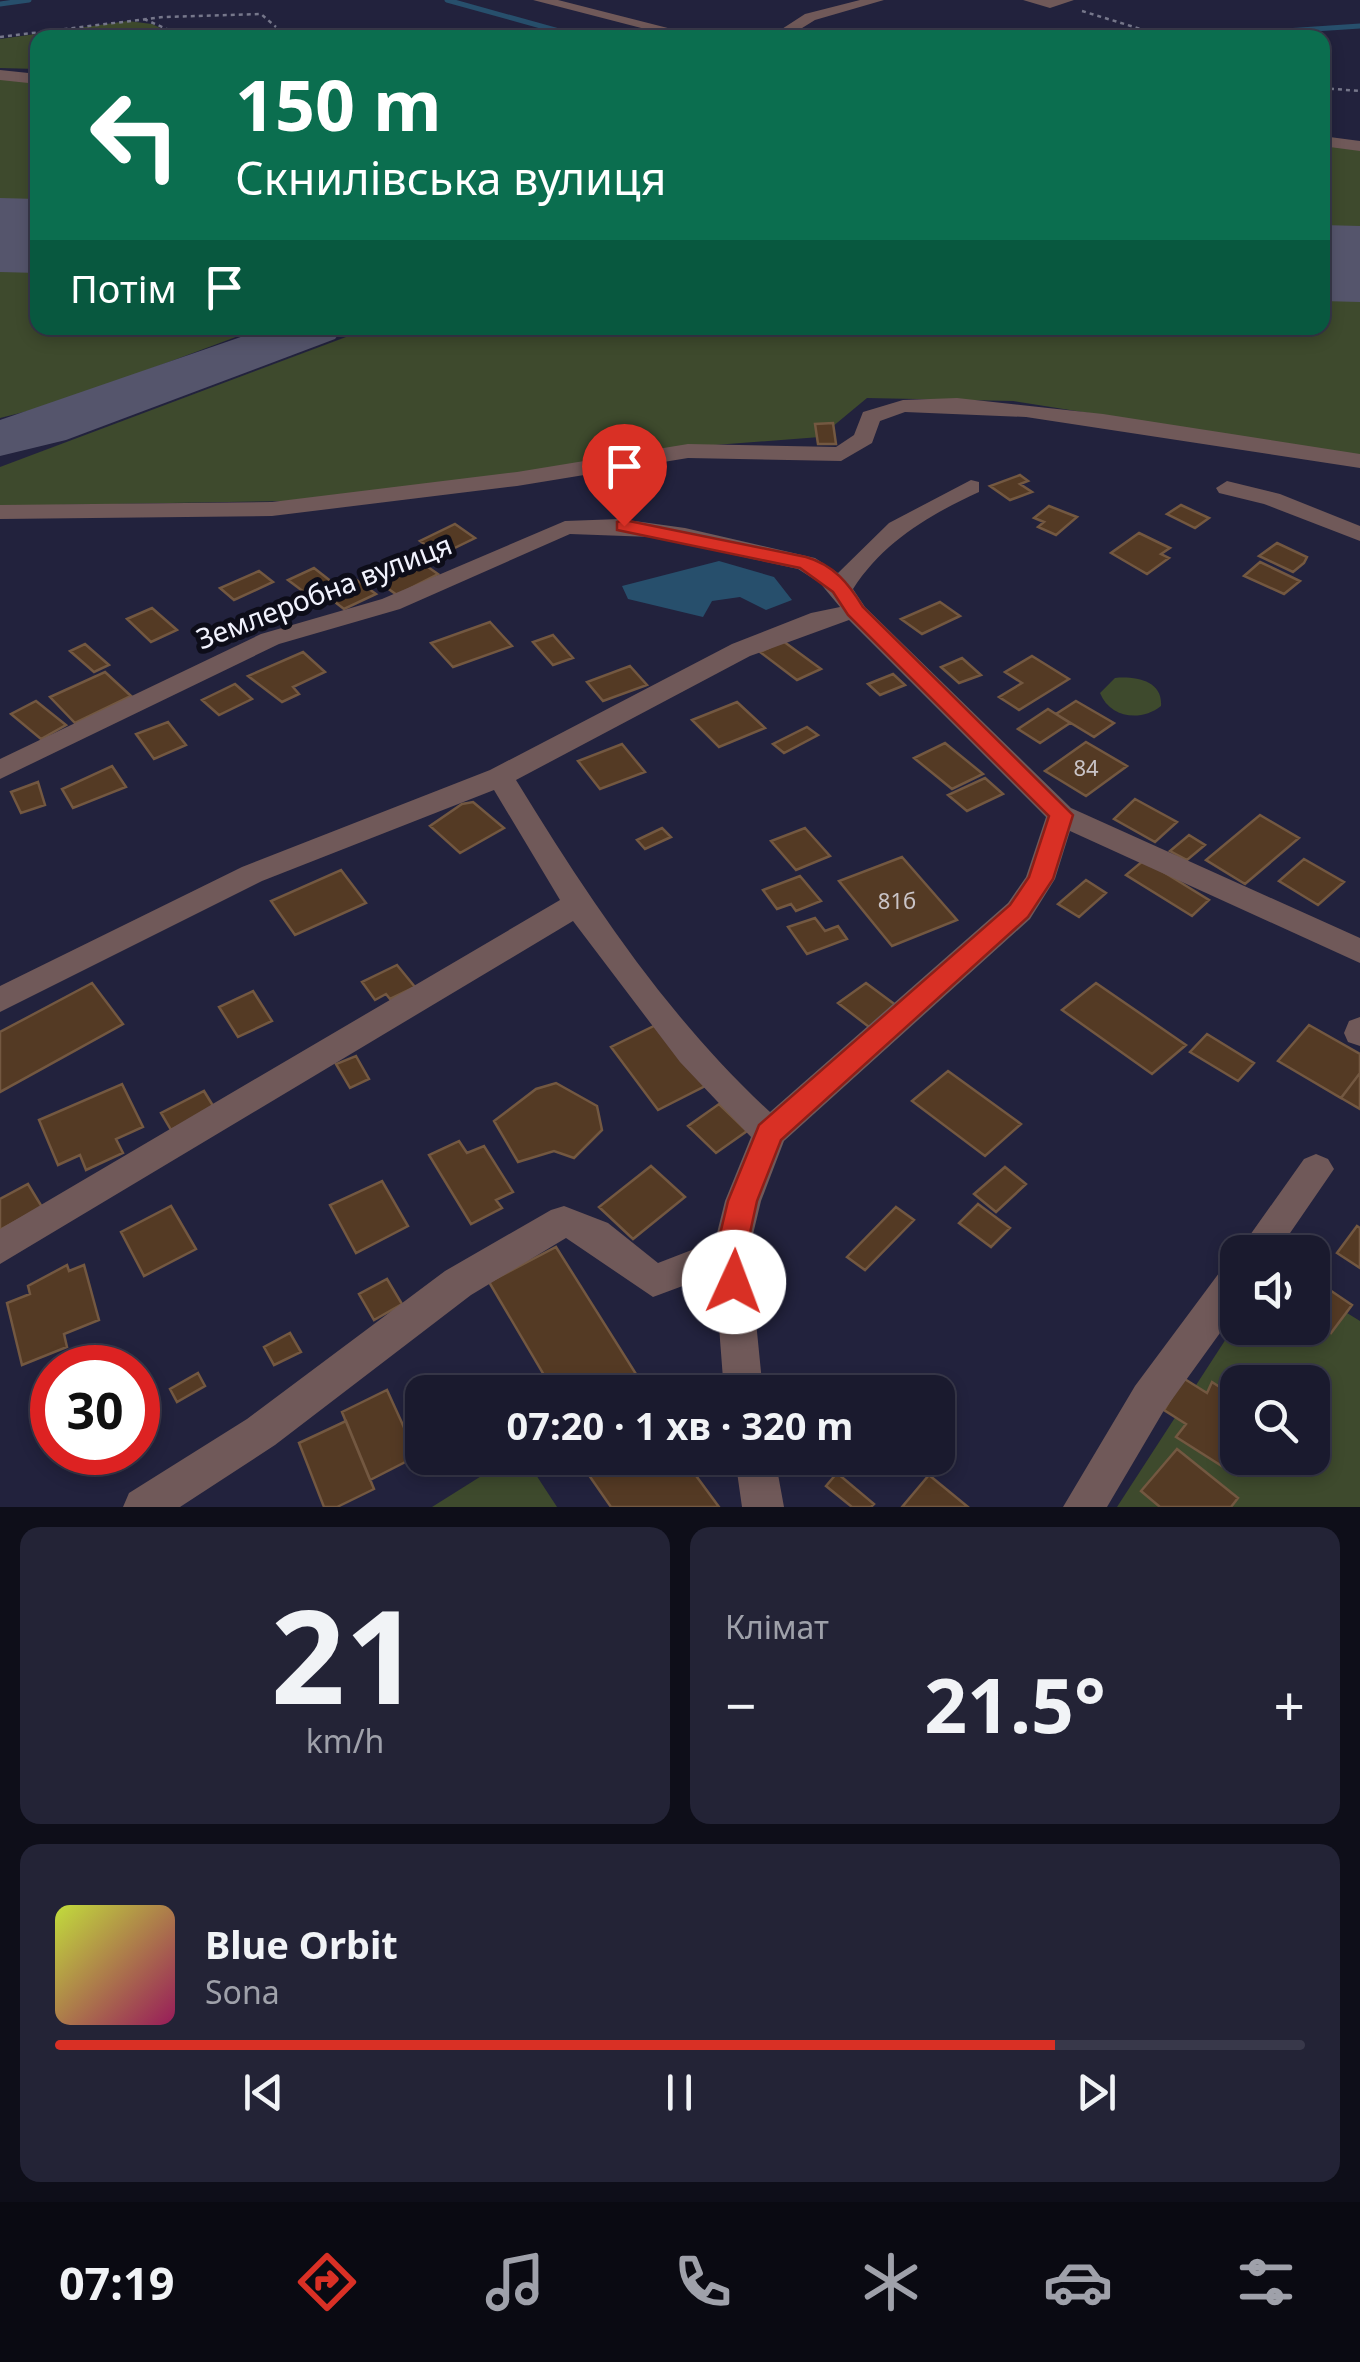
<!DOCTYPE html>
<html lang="uk">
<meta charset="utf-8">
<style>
body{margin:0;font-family:"Noto Sans",sans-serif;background:#232336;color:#f1f3f6;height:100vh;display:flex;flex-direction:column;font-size:38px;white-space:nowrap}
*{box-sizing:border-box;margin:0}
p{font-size:32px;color:#9fa1aa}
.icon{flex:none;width:55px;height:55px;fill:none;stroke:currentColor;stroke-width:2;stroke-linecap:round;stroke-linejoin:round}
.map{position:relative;height:1507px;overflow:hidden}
.side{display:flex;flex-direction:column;gap:20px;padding:20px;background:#0e0e19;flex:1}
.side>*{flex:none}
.hud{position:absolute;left:30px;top:30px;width:1300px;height:305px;border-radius:20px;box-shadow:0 5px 15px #0003,0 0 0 2px #38384a;background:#0b6e4f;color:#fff;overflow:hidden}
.fabs{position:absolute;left:1220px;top:1235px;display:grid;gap:20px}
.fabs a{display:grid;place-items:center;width:110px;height:110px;border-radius:20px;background:#1a1a2e;box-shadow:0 5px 15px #0003,0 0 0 2px #38384a;font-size:50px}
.speed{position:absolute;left:30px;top:1345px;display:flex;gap:20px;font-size:50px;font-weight:700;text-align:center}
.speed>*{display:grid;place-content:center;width:130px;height:130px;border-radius:50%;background:#1a1a2e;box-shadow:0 5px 15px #0003,0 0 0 2px #38384a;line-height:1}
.speed .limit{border:15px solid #d22;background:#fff;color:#111}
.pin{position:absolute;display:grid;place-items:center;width:85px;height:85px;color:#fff;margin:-102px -42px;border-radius:50% 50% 50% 0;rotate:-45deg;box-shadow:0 0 10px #0007}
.pin .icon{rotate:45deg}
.me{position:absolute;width:110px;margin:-55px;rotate:2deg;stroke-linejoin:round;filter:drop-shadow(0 0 8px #0008)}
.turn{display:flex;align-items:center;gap:35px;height:210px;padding:0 40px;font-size:45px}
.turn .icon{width:130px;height:130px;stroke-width:2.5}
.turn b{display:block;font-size:70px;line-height:85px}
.then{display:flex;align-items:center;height:95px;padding:0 40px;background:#0003;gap:20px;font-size:38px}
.big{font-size:75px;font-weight:700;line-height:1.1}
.side .widget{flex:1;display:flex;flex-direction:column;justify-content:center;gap:15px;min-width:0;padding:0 35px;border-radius:20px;background:#232336}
.side .dial{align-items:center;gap:0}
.dial b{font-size:130px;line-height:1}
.song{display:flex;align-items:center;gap:30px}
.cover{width:120px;height:120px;border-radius:15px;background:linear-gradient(135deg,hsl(70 70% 55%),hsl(330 70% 35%))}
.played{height:10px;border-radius:5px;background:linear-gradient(90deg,#d93025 80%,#38384a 80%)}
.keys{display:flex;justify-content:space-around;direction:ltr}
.heat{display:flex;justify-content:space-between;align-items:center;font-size:55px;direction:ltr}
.side .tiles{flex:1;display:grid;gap:20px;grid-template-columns:1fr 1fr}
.widget:last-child{grid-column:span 2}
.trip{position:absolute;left:405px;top:1375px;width:550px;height:100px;border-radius:20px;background:#1a1a2e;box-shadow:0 5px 15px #0003,0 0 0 2px #38384a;font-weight:700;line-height:100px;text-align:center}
.dock{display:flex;height:160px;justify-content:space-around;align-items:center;background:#0a0a12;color:#9fa1aa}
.dock .icon{width:70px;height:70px}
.dock .current{color:#d93025}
.dock b{font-size:45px;color:#f1f3f6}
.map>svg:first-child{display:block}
.green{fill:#3e4a2d;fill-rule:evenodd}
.water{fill:#274f6c}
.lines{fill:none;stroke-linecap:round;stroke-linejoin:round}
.stream{stroke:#274f6c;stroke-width:5}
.taxiway{fill:#55556c;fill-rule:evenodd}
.runway{fill:#55556c;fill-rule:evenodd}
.building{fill:#543a24;stroke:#735841;stroke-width:2.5}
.path{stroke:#76778b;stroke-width:2.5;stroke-dasharray:4 4;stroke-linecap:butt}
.minor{fill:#705959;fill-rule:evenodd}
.route{fill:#d93025;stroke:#8d1f18;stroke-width:2.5}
.labels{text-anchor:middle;stroke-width:10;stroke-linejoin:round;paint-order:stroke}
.number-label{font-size:22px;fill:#cac4c7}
.street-label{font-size:28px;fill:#f1f2fd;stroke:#0d0d19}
</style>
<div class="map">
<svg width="1360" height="1507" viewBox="0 0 1360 1507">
<rect width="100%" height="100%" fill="#22223d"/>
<path class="green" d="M128 21 152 24 179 37 38 38 37 69 0 68V39Z
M0 78 37 81V207L0 206Z
M1322 144 1360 148V233H1323Z
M0 266 37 267 38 328H260L56 404 0 418Z
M1323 295 1360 296V456L1013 401 867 398 820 437 675 448 504 475 286 501 0 506V467L370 328H1322Z
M1115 678C1136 676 1163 681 1161 706 1141 722 1110 718 1100 693Z
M1313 1292 1360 1321V1507H1117L1235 1325 1312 1328ZM1238 1382H1312V1458H1238Z
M510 1458H525L557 1507H432Z"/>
<path class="water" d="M719 561 774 577 792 600 766 610 740 597 712 601 703 617 628 599 622 586Z"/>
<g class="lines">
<path class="stream" d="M447 0 584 38
M0 4 29 0
M1177 38 1360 26"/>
<path class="taxiway" d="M267 328H343L335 339 66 440 0 456V420Z"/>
<path class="runway" d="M0 198 38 199V273L0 272Z
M1322 225 1360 226V302L1322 301Z"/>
</g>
<path class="building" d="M833 423 836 444H818L815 424Z
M1020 475 1028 481 1020 484 1032 492 1010 500 990 486Z
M1181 505 1209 518 1195 528 1167 514Z
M1049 506 1077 517 1056 535 1038 527 1044 522 1034 518Z
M455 524 475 538 440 555 420 541Z
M1139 533 1170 548 1161 554 1169 558 1147 574 1111 553Z
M1277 543 1307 557 1304 563 1293 572 1259 556Z
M418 560 438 574 397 595 376 580Z
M1260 562 1300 581 1284 594 1244 576Z
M314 568 337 586 312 598 288 580Z
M259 571 273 582 234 600 220 588Z
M351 576 376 594 344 609 331 599 344 592 334 584Z
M940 602 960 616 922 634 901 619Z
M152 608 177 630 151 642 127 619Z
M490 622 512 646 453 667 431 643Z
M553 635 573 658 553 665 533 642Z
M783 641 821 669 797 680 760 652Z
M85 644 109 665 94 672 70 651Z
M303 652 325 672 293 687 299 694 282 702 248 676Z
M1032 656 1069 679 1019 710 999 697 1022 683 1005 672Z
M962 658 981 675 959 683 941 667Z
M630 666 647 685 603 701 587 682Z
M105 672 131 696 75 723 50 697Z
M893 674 905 685 880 695 868 684Z
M235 684 252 699 219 715 202 700Z
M36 701 66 725 41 739 11 714Z
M1076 701 1114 723 1094 737 1056 714Z
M737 702 765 728 719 747 692 720Z
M1048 709 1070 723 1040 743 1018 729Z
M168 722 186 745 154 759 136 734Z
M807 727 818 735 784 753 773 744Z
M1086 742 1127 766 1086 796 1045 771Z
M945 743 983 774 952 789 914 758Z
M622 744 645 772 600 789 578 761Z
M112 766 126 787 73 808 62 789Z
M985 778 1003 794 967 811 948 795Z
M38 782 45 805 21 813 11 792Z
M1135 799 1177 822 1155 842 1114 819Z
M473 802 504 828 460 853 430 826 462 804Z
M1260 815 1299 838 1245 884 1206 860Z
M662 828 671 837 645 849 637 840Z
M805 828 830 856 796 870 771 841Z
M1189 835 1205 845 1187 860 1170 851Z
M902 857 957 920 892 946 839 881Z
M1304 859 1344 882 1318 905 1279 881Z
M1144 860 1209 900 1192 916 1126 875Z
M341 870 366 903 295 935 271 901Z
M800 876 821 901 796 911 791 904 777 909 763 890Z
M1086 880 1106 893 1079 917 1058 904Z
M815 918 825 931 838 926 847 939 807 954 788 927Z
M397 965 415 987 390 999 386 994 375 1000 362 982Z
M92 983 123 1024 0 1092V1032Z
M866 983 897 1006 869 1027 838 1003Z
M1096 983 1186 1045 1152 1074 1062 1010Z
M253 991 272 1021 238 1037 219 1007Z
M660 1023 709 1084 658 1110 611 1047Z
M1309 1025 1360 1054V1073L1341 1098 1278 1061Z
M1207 1034 1254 1063 1238 1081 1190 1052Z
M356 1056 369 1079 350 1088 336 1064Z
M948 1071 1021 1124 985 1156 912 1101Z
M1360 1073V1109L1341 1098Z
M556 1083 597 1106 602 1130 574 1158 554 1151 518 1162 494 1121 536 1089Z
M122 1084 143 1127 116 1139 123 1153 86 1170 80 1155 58 1165 39 1120Z
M204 1091 215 1109 171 1130 161 1113Z
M719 1104 747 1131 716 1153 688 1126Z
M459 1141 467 1153 484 1146 513 1192 496 1200 502 1208 471 1224 429 1155Z
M651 1166 685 1197 633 1239 599 1207Z
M1005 1167 1026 1184 996 1212 974 1194Z
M382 1181 408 1226 356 1253 330 1205Z
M28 1184 42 1207 0 1230V1199Z
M978 1204 1010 1228 991 1247 959 1223Z
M171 1206 196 1249 144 1276 121 1232Z
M896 1207 914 1220 865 1270 847 1257Z
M1357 1226 1360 1228V1268L1337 1253Z
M556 1247 636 1374 602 1392H554L489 1282Z
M67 1265 69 1271 84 1265 99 1320 64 1334 67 1347 22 1365 7 1303 30 1294 28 1286Z
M1312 1278 1352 1305 1331 1333 1312 1320Z
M387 1279 402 1304 374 1320 359 1294Z
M290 1333 301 1352 274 1365 264 1347Z
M198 1373 205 1386 177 1402 170 1389Z
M1183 1378 1207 1393 1212 1382 1238 1399V1458H1247L1236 1475 1176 1437 1186 1424 1164 1410Z
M387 1390 417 1456 370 1480 342 1412Z
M346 1421 374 1489 337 1507H324L299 1443Z
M1177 1449 1238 1498 1231 1507H1160L1141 1491Z
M577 1458H683L719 1507H611Z
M837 1473 874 1504 871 1507H852L826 1486Z
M929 1475 968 1507H902Z"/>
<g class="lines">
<path class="path" d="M1082 11 1170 38
M144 19 187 38
M0 37 163 17 261 14 276 27
M1322 88 1360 91"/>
<path class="minor" d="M533 0H558L707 38H680Z
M860 0H884L815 20 786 38H768L805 14Z
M1023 0H1074L1050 8Z
M291 28 415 34 422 38 286 35 284 32Z
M0 70 38 74V84L0 80Z
M1322 136 1360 141V151L1322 146Z
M957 398 1103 414 1360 454V468L1026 417 905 412 880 421 872 443 841 461 688 458 517 486 272 516 0 519V505L272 502 517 472 688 444 836 447 854 435 863 412 903 400Z
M971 480 979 482V492C929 515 883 542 853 589L865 607 1071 808 1360 938V963L1070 831 1055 879 1030 919 784 1141 761 1201 749 1251 763 1392H724L715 1274 653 1297 566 1238 471 1295 275 1445 180 1507H123L129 1493 247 1419 445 1271 551 1210 564 1206 608 1223 658 1263 715 1241 725 1201 751 1137 680 1062 573 921 0 1264V1229L560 900 494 790 262 881 0 1012V986L242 867 490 770 732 644 811 613 840 607 820 583 798 569 652 537 570 534 400 609 279 644 0 779V759L261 634 382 599 565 521 620 519 685 528 815 558 838 573 889 523ZM849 620 1046 817 1026 877 1008 903 770 1112C667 1017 589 899 516 780L750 656Z
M1227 481 1280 494 1360 526V541L1264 504 1219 493 1216 488Z
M1360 1017V1046L1348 1042 1344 1033 1349 1021Z
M1316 1154 1328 1159 1334 1169 1277 1252H1238L1304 1159Z
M1238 1261V1308L1163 1412 1107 1507H1063L1135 1386 1225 1265Z
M735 1458H775L784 1507H742Z"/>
</g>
<path class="route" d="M624 520 806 557C834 565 849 584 863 607L1073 815 1053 879 1028 917 781 1140 757 1201 746 1251 749 1282 744 1292 734 1296 723 1292 716 1251 728 1201 759 1125 1010 905 1029 877 1049 816 848 615 833 592 800 568 617 530V522Z"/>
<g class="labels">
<g class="number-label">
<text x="1086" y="776">84</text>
<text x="897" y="909">81б</text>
</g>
<g class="street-label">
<text transform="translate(324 592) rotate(-21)" y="10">Землеробна вулиця</text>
</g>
</g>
</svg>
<div class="fabs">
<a><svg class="icon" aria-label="sound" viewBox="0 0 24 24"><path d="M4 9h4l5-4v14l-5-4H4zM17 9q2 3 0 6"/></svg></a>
<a><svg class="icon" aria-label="search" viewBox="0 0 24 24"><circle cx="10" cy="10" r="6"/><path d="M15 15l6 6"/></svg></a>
</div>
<div class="speed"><div class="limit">30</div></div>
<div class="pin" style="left:624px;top:526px;background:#d93025"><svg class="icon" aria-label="arrive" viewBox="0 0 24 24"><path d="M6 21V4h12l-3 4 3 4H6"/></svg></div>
<svg class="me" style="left:734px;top:1282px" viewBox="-20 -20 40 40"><circle r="19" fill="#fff"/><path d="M0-13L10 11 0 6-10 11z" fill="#d93025"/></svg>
<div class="trip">07:20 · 1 хв · 320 m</div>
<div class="hud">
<div class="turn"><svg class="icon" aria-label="left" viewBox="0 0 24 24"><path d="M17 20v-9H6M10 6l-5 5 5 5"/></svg><div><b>150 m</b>Скнилівська вулиця</div></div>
<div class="then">Потім<svg class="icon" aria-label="arrive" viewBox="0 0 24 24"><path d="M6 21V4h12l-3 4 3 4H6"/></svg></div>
</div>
</div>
<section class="side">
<div class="tiles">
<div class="widget dial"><b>21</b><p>km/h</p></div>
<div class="widget"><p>Клімат</p>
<div class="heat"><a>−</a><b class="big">21.5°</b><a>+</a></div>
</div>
<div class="widget">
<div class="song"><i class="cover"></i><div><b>Blue Orbit</b><p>Sona</p></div></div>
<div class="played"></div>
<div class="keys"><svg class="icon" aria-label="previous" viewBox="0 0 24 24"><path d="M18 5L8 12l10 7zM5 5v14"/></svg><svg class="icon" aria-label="pause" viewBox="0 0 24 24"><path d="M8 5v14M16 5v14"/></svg><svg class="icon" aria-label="next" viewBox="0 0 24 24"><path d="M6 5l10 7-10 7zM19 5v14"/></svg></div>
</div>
</div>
</section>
<nav class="dock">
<b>07:19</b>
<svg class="icon current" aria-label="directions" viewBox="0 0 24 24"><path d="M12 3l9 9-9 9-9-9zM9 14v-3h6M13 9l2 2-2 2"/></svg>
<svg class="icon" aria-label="music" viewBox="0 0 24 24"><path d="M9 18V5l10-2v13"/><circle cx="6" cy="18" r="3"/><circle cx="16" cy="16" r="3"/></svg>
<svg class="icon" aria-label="phone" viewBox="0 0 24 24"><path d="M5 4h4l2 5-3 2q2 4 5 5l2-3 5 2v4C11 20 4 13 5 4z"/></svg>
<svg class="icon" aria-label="climate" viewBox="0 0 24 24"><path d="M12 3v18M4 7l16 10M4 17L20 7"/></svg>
<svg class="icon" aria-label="car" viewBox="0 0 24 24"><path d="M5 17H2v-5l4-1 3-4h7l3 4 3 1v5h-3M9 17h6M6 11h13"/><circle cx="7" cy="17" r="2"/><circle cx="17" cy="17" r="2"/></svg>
<svg class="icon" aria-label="filters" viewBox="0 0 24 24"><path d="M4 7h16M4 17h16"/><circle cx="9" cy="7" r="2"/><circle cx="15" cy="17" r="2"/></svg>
</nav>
